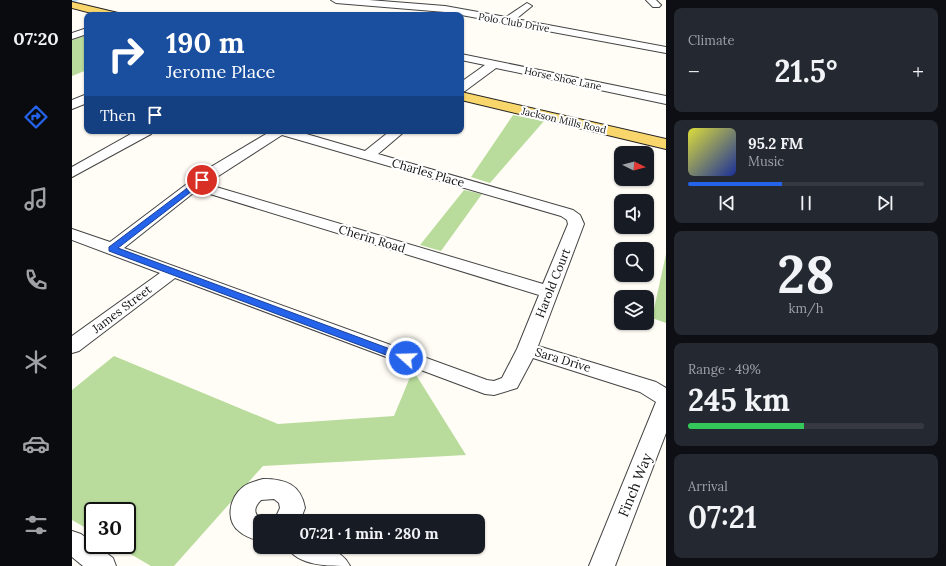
<!DOCTYPE html>
<meta charset="utf-8">
<style>
body{margin:0;font-family:Lora,serif;background:#242831;color:#f1f3f6;height:100vh;display:flex;flex-direction:column;font-size:15px;white-space:nowrap}
*{box-sizing:border-box;margin:0}
p{font-size:13px;color:#9ea1a6}
.icon{flex:none;width:22px;height:22px;fill:none;stroke:currentColor;stroke-width:2;stroke-linecap:round;stroke-linejoin:round}
.map{position:relative;flex:1;overflow:hidden}
.drawer{display:flex;flex-direction:column;gap:8px;padding:8px;background:#0d0f14;width:280px}
.drawer>*{flex:none}
.top-card{position:absolute;left:12px;top:12px;width:380px;height:122px;border-radius:8px;box-shadow:0 1px 3px #0004;background:#1a4fa0;color:#fff;overflow:hidden}
.needle{width:26px;rotate:96deg}
.buttons{position:absolute;left:542px;top:146px;display:grid;gap:8px}
.buttons a{display:grid;place-items:center;width:40px;height:40px;border-radius:8px;background:#171b24;box-shadow:0 1px 3px #0004;font-size:20px}
.speed{position:absolute;left:12px;top:502px;display:flex;gap:8px;font-size:20px;font-weight:700;text-align:center}
.speed>*{display:grid;place-content:center;width:52px;height:52px;border-radius:50%;background:#171b24;box-shadow:0 1px 3px #0004;line-height:1}
.speed .limit{border:2px solid #111;border-radius:6px;background:#fff;color:#111}
.pin{position:absolute;display:grid;place-items:center;width:34px;height:34px;color:#fff;margin:-17px;border:2px solid #fff;border-radius:50%;box-shadow:0 1px 4px #0007}
.me{position:absolute;width:44px;margin:-22px;rotate:290deg;stroke-linejoin:round;filter:drop-shadow(0 0 3px #0008)}
.turn{display:flex;align-items:center;gap:14px;height:84px;padding:0 16px;font-size:18px}
.turn .icon{width:52px;height:52px;stroke-width:2.5}
.turn b{display:block;font-size:28px;line-height:34px}
.then{display:flex;align-items:center;height:38px;padding:0 16px;background:#0003;gap:8px;font-size:15px}
.big{font-size:30px;font-weight:700;line-height:1.1}
.drawer .widget{flex:1;display:flex;flex-direction:column;justify-content:center;gap:6px;min-width:0;padding:0 14px;border-radius:8px;background:#242831}
.drawer .dial{align-items:center;gap:0}
.dial b{font-size:52px;line-height:1}
.song{display:flex;align-items:center;gap:12px}
.cover{width:48px;height:48px;border-radius:6px;background:linear-gradient(135deg,hsl(60 70% 55%),hsl(230 70% 35%))}
.played{height:4px;border-radius:2px;background:linear-gradient(90deg,#2563eb 40%,#363941 40%)}
.keys{display:flex;justify-content:space-around;direction:ltr}
.heat{display:flex;justify-content:space-between;align-items:center;font-size:22px;direction:ltr}
.charge{height:6px;border-radius:3px;background:linear-gradient(90deg,#34c759 49%,#363941 0)}
.trip{position:absolute;left:181px;top:514px;width:232px;height:40px;border-radius:8px;background:#171b24;box-shadow:0 1px 3px #0004;font-weight:700;line-height:40px;text-align:center}
main{display:flex;flex:1;min-height:0}
.dock{display:flex;flex-direction:column;width:72px;justify-content:space-around;align-items:center;background:#090b0e;color:#9ea1a6}
.dock .icon{width:28px;height:28px}
.dock .active{color:#2563eb}
.dock b{font-size:18px;color:#f1f3f6}
.map>svg:first-child{display:block}
.forest{fill:#b9dc9c}
.lines{fill:none;stroke-linecap:round;stroke-linejoin:round}
.river{fill:#b9e0f7;fill-rule:evenodd}
.minor-casing{stroke:#444;stroke-width:2}
.major-casing{stroke:#222;stroke-width:2}
.minor{fill:#fff;fill-rule:evenodd}
.major{fill:#f9d66b;fill-rule:evenodd}
.route{fill:#2563eb;stroke:#184099}
.labels{text-anchor:middle;stroke-width:4;stroke-linejoin:round;paint-order:stroke}
.far-street-label{font-size:10px;fill:#111;stroke:#fff}
.street-label{font-size:12px;fill:#111;stroke:#fff}
.near-street-label{font-size:14px;fill:#111;stroke:#fff}
</style>
<main>
<nav class="dock">
<b>07:20</b>
<svg class="icon active" aria-label="directions" viewBox="0 0 24 24"><path d="M12 3l9 9-9 9-9-9zM9 14v-3h6M13 9l2 2-2 2"/></svg>
<svg class="icon" aria-label="music" viewBox="0 0 24 24"><path d="M9 18V5l10-2v13"/><circle cx="6" cy="18" r="3"/><circle cx="16" cy="16" r="3"/></svg>
<svg class="icon" aria-label="phone" viewBox="0 0 24 24"><path d="M5 4h4l2 5-3 2q2 4 5 5l2-3 5 2v4C11 20 4 13 5 4z"/></svg>
<svg class="icon" aria-label="climate" viewBox="0 0 24 24"><path d="M12 3v18M4 7l16 10M4 17L20 7"/></svg>
<svg class="icon" aria-label="car" viewBox="0 0 24 24"><path d="M5 17H2v-5l4-1 3-4h7l3 4 3 1v5h-3M9 17h6M6 11h13"/><circle cx="7" cy="17" r="2"/><circle cx="17" cy="17" r="2"/></svg>
<svg class="icon" aria-label="filters" viewBox="0 0 24 24"><path d="M4 7h16M4 17h16"/><circle cx="9" cy="7" r="2"/><circle cx="15" cy="17" r="2"/></svg>
</nav>
<div class="map">
<svg width="594" height="566" viewBox="0 0 594 566">
<rect width="100%" height="100%" fill="#fffdf5"/>
<path class="forest" d="M15 35V70L0 76V40Z
M441 115 472 121 418 183 399 177Z
M392 190 410 194 369 251 348 245Z
M594 254V323L580 318Z
M42 356 206 424 322 416 341 370 394 455 191 466 102 566H79L43 545H55V511H21V532L0 520V390Z"/>
<g class="lines">
<path class="river" d="M0 0H7L1 3Z"/>
<defs>
<path id="minor" d="M259 0H297L373 6 434 17 455 3 460 6 444 19 594 47V53L373 12 264 3Z
M574 0H584L589 5 587 7H581Z
M15 28V34L0 39V33Z
M389 54 594 96V104L424 68 393 91 389 92V82L413 65 389 60Z
M15 94V103L0 109V100Z
M64 131H81L79 134 0 177V167Z
M199 131H224L293 151 318 131H333L306 154 501 210 508 215 512 224 466 346 584 382 594 388V433L543 566H517L584 402 568 392 461 358 445 388 422 395 413 394 103 278 7 351 0 353V336L88 273 0 240V229L38 242 132 171ZM210 135 489 216 495 220 496 224 471 284 134 184ZM125 190 467 295 445 349 430 378 422 381 415 380 52 248Z
M191 479C213 479 229 484 233 508L228 521H202L208 508 207 503 202 499 189 500C180 509 182 516 193 521H188V541C181 539 174 537 168 532 153 521 157 498 171 487 176 483 184 481 191 479Z
M0 531 9 534 21 543V545H24L41 558 44 566H11L0 557Z
M215 547C237 547 267 543 278 566 256 566 226 566 215 547Z"/>
<path id="major" d="M0 2 46 13 48 15H27L0 8Z
M389 92 594 139V149L389 100Z"/>
</defs>
<use href="#minor" class="minor-casing"/>
<use href="#major" class="major-casing"/>
<use href="#minor" class="minor"/>
<use href="#major" class="major"/>
</g>
<path class="route" d="M130 177 133 178V181L46 248 337 356 339 358 337 361H330L37 251V247Z"/>
<g class="labels">
<g class="far-street-label">
<text transform="translate(442 22) rotate(10)" y="4">Polo Club Drive</text>
<text transform="translate(491 78) rotate(12)" y="4">Horse Shoe Lane</text>
<text transform="translate(492 120) rotate(13)" y="4">Jackson Mills Road</text>
</g>
<g class="street-label">
<text transform="translate(356 173) rotate(16)" y="4">Charles Place</text>
<text transform="translate(300 239) rotate(17)" y="4">Cherin Road</text>
<text transform="translate(481 283) rotate(-68)" y="4">Harold Court</text>
<text transform="translate(50 309) rotate(-37)" y="4">James Street</text>
<text transform="translate(491 360) rotate(17)" y="4">Sara Drive</text>
</g>
<g class="near-street-label">
<text transform="translate(563 485) rotate(-68)" y="5">Finch Way</text>
</g>
</g>
</svg>
<div class="buttons">
<a><svg class="needle" viewBox="-14 -14 28 28"><path d="M0-13l5 13h-10z" fill="#e53935"/><path d="M0 13l5-13h-10z" fill="#9ea1a6"/></svg></a>
<a><svg class="icon" aria-label="sound" viewBox="0 0 24 24"><path d="M4 9h4l5-4v14l-5-4H4zM17 9q2 3 0 6"/></svg></a>
<a><svg class="icon" aria-label="search" viewBox="0 0 24 24"><circle cx="10" cy="10" r="6"/><path d="M15 15l6 6"/></svg></a>
<a><svg class="icon" aria-label="layers" viewBox="0 0 24 24"><path d="M12 4l9 5-9 5-9-5zM3 14l9 5 9-5"/></svg></a>
</div>
<div class="speed"><div class="limit">30</div></div>
<div class="pin" style="left:130px;top:180px;background:#d93025"><svg class="icon" aria-label="arrive" viewBox="0 0 24 24"><path d="M6 21V4h12l-3 4 3 4H6"/></svg></div>
<svg class="me" style="left:334px;top:358px" viewBox="-20 -20 40 40"><circle r="17" fill="#2563eb" stroke="#fff" stroke-width="3"/><path d="M0-11L8 9 0 5-8 9z" fill="#fff"/></svg>
<div class="trip">07:21 · 1 min · 280 m</div>
<div class="top-card">
<div class="turn"><svg class="icon" aria-label="right" viewBox="0 0 24 24"><path d="M7 20v-9h11M14 6l5 5-5 5"/></svg><div><b>190 m</b>Jerome Place</div></div>
<div class="then">Then<svg class="icon" aria-label="arrive" viewBox="0 0 24 24"><path d="M6 21V4h12l-3 4 3 4H6"/></svg></div>
</div>
</div>
<section class="drawer">
<div class="widget"><p>Climate</p>
<div class="heat"><a>−</a><b class="big">21.5°</b><a>+</a></div>
</div>
<div class="widget">
<div class="song"><i class="cover"></i><div><b>95.2 FM</b><p>Music</p></div></div>
<div class="played"></div>
<div class="keys"><svg class="icon" aria-label="previous" viewBox="0 0 24 24"><path d="M18 5L8 12l10 7zM5 5v14"/></svg><svg class="icon" aria-label="pause" viewBox="0 0 24 24"><path d="M8 5v14M16 5v14"/></svg><svg class="icon" aria-label="next" viewBox="0 0 24 24"><path d="M6 5l10 7-10 7zM19 5v14"/></svg></div>
</div>
<div class="widget dial"><b>28</b><p>km/h</p></div>
<div class="widget"><p>Range · 49%</p><b class="big">245 km</b><div class="charge"></div></div>
<div class="widget"><p>Arrival</p><b class="big">07:21</b></div>
</section>
</main>
